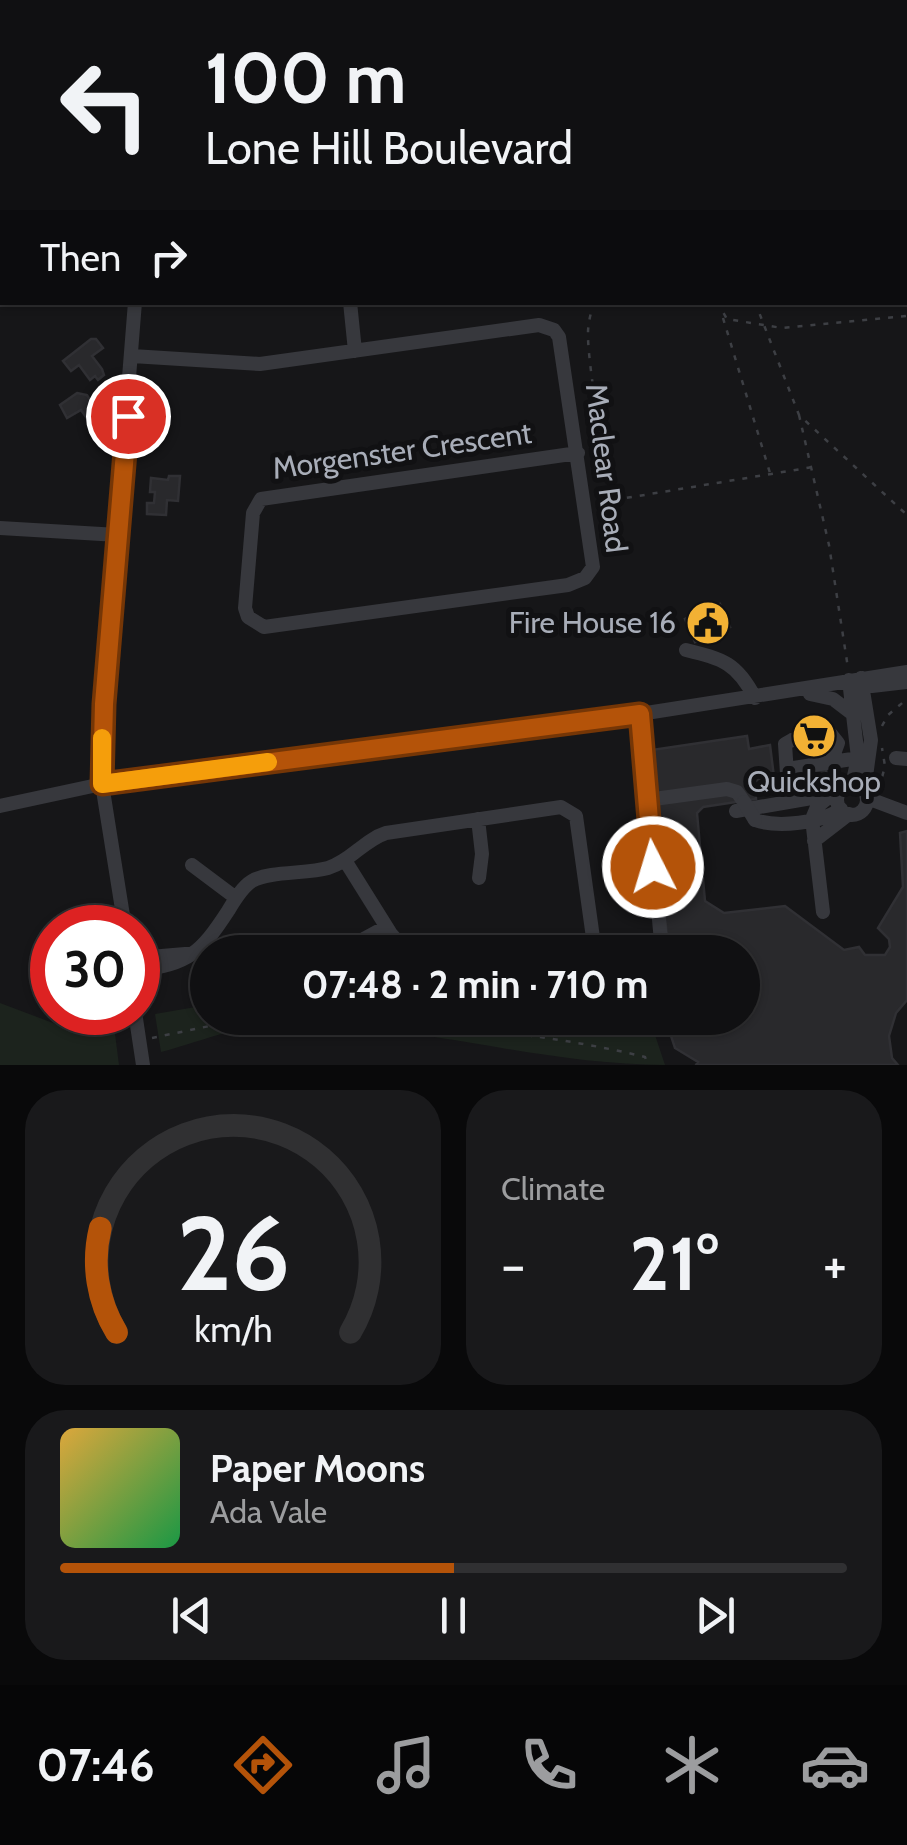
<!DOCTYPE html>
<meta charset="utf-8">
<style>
body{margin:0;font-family:Cabin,sans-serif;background:#19191b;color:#f1f3f6;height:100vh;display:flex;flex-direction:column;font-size:38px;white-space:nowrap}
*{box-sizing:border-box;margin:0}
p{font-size:32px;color:#9c9d9f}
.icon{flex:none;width:55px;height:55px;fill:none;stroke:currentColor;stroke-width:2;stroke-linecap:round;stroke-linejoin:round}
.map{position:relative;height:1065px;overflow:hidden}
.side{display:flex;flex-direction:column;gap:25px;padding:25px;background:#09090a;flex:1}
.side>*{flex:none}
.banner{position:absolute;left:0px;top:0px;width:908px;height:305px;box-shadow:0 2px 8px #0004,0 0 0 2px #303032;background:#101012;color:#f1f3f6;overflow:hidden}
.speed{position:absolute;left:30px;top:905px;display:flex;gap:20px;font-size:50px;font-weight:700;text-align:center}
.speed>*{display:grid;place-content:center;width:130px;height:130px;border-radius:50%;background:#101012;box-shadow:0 2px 8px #0004,0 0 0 2px #303032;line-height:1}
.speed .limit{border:15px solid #d22;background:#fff;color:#111}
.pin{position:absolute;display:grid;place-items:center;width:85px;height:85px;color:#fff;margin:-42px;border:5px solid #fff;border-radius:50%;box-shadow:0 2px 10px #0007}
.me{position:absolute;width:110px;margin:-55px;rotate:355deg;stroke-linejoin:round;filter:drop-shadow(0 0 8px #0008)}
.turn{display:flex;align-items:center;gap:35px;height:210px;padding:0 40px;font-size:45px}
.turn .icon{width:130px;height:130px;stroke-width:2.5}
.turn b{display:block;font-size:70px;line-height:85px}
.then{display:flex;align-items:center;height:95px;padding:0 40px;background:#0003;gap:20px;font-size:38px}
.big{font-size:75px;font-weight:700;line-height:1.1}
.side .widget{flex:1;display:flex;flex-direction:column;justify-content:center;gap:15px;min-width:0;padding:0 35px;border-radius:40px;background:#19191b}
.side .dial{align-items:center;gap:0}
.dial svg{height:260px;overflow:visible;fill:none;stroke:#303032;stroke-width:7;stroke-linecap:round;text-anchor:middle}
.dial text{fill:#f1f3f6;stroke:none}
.song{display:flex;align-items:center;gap:30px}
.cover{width:120px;height:120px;border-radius:15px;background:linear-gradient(135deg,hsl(40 70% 55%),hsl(140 70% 35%))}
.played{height:10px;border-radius:5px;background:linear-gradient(90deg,#b45309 50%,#303032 50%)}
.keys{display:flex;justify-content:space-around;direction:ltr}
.heat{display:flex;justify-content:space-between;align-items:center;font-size:55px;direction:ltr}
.side .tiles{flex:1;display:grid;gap:25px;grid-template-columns:1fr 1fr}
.widget:last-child{grid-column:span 2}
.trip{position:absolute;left:190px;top:935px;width:570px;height:100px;border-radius:50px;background:#101012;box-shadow:0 2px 8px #0004,0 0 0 2px #303032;font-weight:700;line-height:100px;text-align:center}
.tab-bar{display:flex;height:160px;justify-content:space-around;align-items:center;background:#060607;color:#9c9d9f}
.tab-bar .icon{width:70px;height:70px}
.tab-bar .selected{color:#b45309}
.tab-bar b{font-size:45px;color:#f1f3f6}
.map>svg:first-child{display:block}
.green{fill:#1c231d}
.building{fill:#29292c;stroke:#303034;stroke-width:2.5}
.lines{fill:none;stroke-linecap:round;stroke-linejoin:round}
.path{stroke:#3d3f44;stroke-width:2.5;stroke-dasharray:5 8;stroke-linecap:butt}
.minor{stroke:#37383d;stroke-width:14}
.minor-bridge{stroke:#37383d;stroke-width:14}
.route-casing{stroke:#753606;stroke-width:25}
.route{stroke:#b45309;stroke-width:18}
.slow{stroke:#f59e0b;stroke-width:18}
.labels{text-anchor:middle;stroke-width:10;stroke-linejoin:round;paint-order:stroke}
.street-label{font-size:30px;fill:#a8adb8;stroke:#111113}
.poi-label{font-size:30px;fill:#a8adb8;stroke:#111113;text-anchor:end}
</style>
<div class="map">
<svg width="907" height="1065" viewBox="0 0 907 1065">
<rect width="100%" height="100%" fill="#161618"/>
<path class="green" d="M0 1003 61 1026 113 1018 119 1065H0Z
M207 1005 208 1018H516L655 1035 665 1065C534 1065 404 1019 272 1024 241 1025 192 1044 161 1052L155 1014Z"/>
<path class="building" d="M91 339H96L103 348 92 356 102 369 104 375 98 380 95 376 90 380 79 365 71 371 63 361Z
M77 393 87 395 96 410 86 417 81 410 67 418 60 405Z
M169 476H180L178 501 167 500 166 515 147 514V503H154L155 492H150L151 478 168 480Z
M720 604 730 627 695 642 685 619Z
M747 736 749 749 770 745 775 785 755 786 756 799 703 807 697 813 705 901 724 913 785 906 844 950 859 947 865 955H885L890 947 889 939 878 928 903 887 900 833 907 831V1000L896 1013 889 1036 892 1058 898 1065H696L698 1062 675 1048 665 1018H742V952H669L645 751Z
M826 769 827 781 780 787 779 775Z"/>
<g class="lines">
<path class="path" d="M142 0V2
M160 0 161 2
M106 2V0
M805 2 806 0
M594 302C591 312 588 323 588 333 587 358 605 477 617 496L626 498 813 467
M717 302 727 319 782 328 907 316
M755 302 799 415 907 515
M723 318 770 473
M799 415 829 545 848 668
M882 726 888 715 907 699
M879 789 885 766 882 748
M372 1018C463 1028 556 1035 645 1057L648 1065
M152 1038 248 1018"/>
<path class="minor" d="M333 0 335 2
M667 0 671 2
M899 0 903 2
M261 2 264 0
M499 2 502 0
M696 2 697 0
M905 66 907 68
M905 188 907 191
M905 260H907
M350 302 355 351
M132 356 260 364 539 325 554 330 559 337 593 567 585 578 568 585 264 627 248 617 245 608 253 513 261 499 578 453
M0 528 118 535
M686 650C723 659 737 663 755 698
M861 678 871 740 864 791
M849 680 858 758 852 785
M872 686 907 682
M810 694 833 699 854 715
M640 714 662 952
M896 758 907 759
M787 769 865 757
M787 774 785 744 792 740 830 733 838 743 831 762
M837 800a15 15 0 1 1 30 0a15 15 0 1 1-30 0Z
M867 798 907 813
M647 800 727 789 737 792 744 802
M0 806 102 784 640 714 907 672
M736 811 829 795
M478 819 482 854 479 878
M755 820C778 828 821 823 841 809
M814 841 849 814
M346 862 391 934 407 952
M192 865 236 898
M823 912 812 819 817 807 831 795
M125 928 102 784 103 704 135 302
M268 949 303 952
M340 952 386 927
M138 958 197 953
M138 971C189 963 200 954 228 911 234 901 242 887 252 881 269 871 307 874 328 868 351 861 364 840 386 833L561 807 576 816 595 952
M135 1012 143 1065"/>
<path class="minor-bridge" d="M744 802 755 820"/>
</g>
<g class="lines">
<defs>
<path id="route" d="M128 416 104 704 102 784 640 714 653 867"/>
</defs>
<use href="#route" class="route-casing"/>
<use href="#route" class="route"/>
<path class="slow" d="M102 738V784L268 762"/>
</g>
<defs>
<symbol id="civic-disc" viewBox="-11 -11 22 22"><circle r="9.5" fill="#f2b134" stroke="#111113"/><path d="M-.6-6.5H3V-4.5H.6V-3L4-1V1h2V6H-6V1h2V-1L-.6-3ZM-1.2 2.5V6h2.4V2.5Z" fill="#111"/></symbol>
<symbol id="supermarket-disc" viewBox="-11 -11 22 22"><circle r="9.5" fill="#f2b134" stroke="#111113"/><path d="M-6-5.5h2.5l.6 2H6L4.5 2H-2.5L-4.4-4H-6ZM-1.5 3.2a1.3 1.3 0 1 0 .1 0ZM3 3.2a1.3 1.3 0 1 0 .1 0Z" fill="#111"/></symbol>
</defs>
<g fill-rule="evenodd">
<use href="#civic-disc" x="683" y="598" width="50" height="50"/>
<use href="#supermarket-disc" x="789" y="711" width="50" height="50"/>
</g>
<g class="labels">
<g class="street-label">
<text transform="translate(402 451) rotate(-8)" y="10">Morgenster Crescent</text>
<text transform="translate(606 468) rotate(83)" y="10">Maclear Road</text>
</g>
<g class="poi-label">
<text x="676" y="633">Fire House 16</text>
<text x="814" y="792" text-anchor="middle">Quickshop</text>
</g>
</g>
</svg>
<div class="speed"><div class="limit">30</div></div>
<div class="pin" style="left:128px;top:416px;background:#d93025"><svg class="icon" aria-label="arrive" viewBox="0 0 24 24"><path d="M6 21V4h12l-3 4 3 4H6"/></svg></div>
<svg class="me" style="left:653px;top:867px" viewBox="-20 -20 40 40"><circle r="17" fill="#b45309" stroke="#fff" stroke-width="3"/><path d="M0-11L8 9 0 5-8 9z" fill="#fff"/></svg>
<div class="trip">07:48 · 2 min · 710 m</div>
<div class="banner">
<div class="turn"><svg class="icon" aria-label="left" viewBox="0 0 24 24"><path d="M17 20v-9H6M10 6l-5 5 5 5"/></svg><div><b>100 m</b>Lone Hill Boulevard</div></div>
<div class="then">Then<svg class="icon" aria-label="right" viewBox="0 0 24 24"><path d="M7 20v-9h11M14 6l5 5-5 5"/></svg></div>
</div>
</div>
<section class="side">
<div class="tiles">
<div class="widget dial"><svg viewBox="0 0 100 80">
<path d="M14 69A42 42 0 1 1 86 69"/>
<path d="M14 69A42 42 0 0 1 9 37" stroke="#b45309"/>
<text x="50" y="56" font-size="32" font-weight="700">26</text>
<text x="50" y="72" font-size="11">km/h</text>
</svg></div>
<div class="widget"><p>Climate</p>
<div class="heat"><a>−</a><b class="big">21°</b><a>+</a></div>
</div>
<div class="widget">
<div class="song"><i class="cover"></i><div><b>Paper Moons</b><p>Ada Vale</p></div></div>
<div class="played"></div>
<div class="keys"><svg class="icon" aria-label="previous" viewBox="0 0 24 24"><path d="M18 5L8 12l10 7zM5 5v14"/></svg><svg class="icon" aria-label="pause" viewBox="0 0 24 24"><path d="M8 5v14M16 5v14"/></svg><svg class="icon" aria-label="next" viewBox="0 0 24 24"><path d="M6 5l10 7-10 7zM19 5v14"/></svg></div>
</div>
</div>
</section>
<nav class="tab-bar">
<b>07:46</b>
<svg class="icon selected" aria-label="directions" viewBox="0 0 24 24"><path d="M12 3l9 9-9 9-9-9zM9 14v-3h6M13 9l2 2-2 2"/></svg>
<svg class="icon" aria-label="music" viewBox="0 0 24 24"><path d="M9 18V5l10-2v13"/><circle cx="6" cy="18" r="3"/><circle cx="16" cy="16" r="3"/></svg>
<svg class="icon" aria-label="phone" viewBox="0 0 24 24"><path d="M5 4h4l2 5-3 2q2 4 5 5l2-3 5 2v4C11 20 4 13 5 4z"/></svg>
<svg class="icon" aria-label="climate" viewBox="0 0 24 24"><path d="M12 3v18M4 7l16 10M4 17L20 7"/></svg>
<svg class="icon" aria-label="car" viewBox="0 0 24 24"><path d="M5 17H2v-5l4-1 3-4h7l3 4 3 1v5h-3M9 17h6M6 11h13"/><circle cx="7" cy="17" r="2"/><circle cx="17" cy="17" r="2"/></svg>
</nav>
